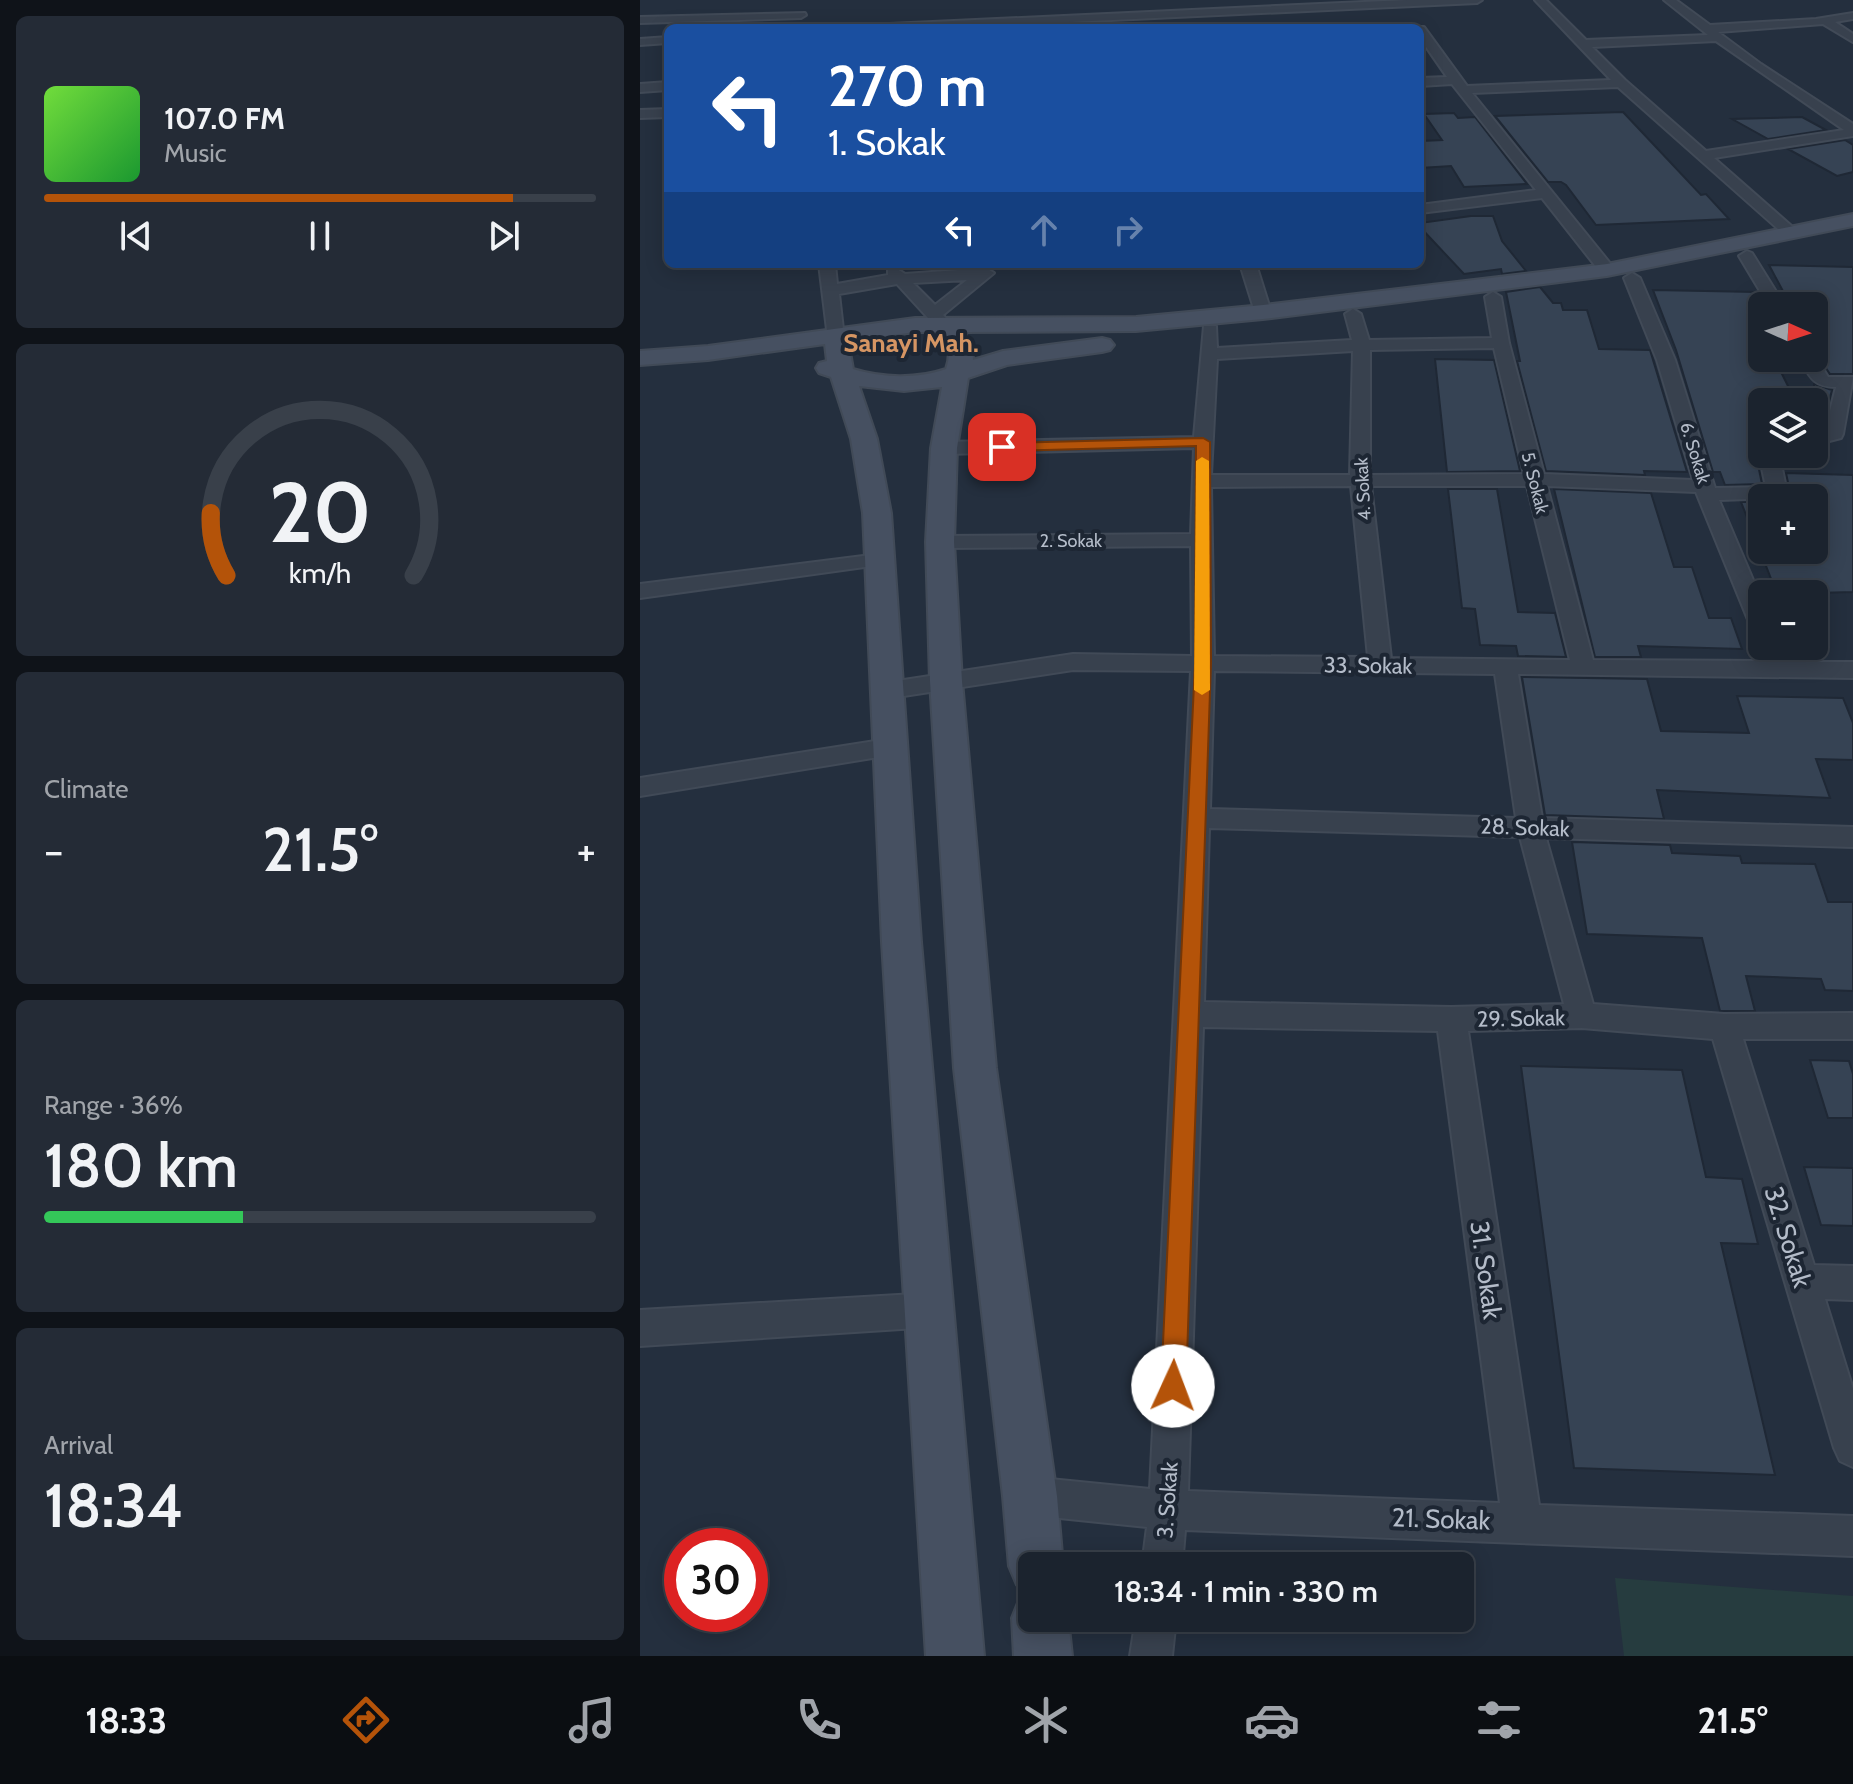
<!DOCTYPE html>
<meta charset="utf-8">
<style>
body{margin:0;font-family:Cabin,sans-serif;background:#242b36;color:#f1f3f6;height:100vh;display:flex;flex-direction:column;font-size:30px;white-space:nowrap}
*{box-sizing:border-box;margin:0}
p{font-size:26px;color:#a0a4aa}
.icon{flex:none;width:44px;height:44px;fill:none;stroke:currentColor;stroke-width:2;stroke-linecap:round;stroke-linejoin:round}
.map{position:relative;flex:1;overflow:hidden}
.side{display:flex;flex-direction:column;gap:16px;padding:16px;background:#0f1319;width:640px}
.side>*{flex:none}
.guide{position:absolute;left:24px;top:24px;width:760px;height:244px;border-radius:12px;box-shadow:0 4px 20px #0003,0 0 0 2px #39404a;background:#1a4fa0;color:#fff;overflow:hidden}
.needle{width:52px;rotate:93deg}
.tools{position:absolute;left:1108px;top:292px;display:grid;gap:16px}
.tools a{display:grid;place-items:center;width:80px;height:80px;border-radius:12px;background:#1b232e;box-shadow:0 4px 20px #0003,0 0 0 2px #39404a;font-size:40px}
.speed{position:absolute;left:24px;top:1528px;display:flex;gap:16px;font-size:40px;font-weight:700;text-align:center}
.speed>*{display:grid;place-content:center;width:104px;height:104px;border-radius:50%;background:#1b232e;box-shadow:0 4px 20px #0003,0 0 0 2px #39404a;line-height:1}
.speed .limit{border:12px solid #d22;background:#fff;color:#111}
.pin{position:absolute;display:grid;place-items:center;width:68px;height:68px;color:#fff;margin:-34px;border-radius:16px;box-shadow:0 4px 12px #0006}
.me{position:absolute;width:88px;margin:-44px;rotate:2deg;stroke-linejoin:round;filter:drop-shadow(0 0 6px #0008)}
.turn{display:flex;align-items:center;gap:28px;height:168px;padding:0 32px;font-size:36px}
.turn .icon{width:104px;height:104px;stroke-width:2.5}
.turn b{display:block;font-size:56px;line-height:68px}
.lanes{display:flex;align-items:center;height:76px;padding:0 32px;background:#0003;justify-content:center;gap:40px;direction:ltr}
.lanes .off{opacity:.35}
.big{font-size:60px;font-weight:600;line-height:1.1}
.side .tile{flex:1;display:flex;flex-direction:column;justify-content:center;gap:12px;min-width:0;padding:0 28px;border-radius:12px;background:#242b36}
.side .dial{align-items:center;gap:0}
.dial svg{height:208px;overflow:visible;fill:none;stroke:#39404a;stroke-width:7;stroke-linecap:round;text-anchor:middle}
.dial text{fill:#f1f3f6;stroke:none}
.song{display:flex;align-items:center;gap:24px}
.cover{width:96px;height:96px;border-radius:12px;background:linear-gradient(135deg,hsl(100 70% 55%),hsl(130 70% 35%))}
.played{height:8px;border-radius:4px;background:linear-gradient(90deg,#b45309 85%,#39404a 85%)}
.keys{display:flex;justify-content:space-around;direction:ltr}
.heat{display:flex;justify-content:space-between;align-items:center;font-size:44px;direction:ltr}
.charge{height:12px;border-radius:6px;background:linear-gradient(90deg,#34c759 36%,#39404a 0)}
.trip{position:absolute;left:378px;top:1552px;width:456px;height:80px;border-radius:12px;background:#1b232e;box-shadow:0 4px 20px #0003,0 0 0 2px #39404a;font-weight:600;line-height:80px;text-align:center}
.dock{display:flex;height:128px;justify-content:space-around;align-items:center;background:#0b0e12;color:#a0a4aa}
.dock .icon{width:56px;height:56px}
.dock .active{color:#b45309}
.dock b{font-size:36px;color:#f1f3f6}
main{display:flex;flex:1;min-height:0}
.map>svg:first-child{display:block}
.green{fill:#263c3f}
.building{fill:#364354;stroke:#1f2835;stroke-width:2}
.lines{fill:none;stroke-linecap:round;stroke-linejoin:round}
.street-casing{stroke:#414a57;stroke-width:4}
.secondary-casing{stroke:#414a57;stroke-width:4}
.street{fill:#38414e;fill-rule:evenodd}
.secondary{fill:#465061;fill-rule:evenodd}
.route{fill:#b45309;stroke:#753606;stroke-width:2}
.slow{fill:#f59e0b}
.labels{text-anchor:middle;stroke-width:8;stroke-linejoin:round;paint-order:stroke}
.far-street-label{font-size:18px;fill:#b4bcc9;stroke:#1d2633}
.street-label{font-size:22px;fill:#b4bcc9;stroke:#1d2633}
.far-district-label{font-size:26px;font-weight:bold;fill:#d59563;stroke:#1d2633}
.near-street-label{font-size:26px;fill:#b4bcc9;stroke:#1d2633}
</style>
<main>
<section class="side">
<div class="tile">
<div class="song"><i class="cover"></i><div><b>107.0 FM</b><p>Music</p></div></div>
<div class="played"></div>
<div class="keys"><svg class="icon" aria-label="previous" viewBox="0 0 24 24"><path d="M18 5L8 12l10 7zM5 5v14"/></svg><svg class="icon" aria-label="pause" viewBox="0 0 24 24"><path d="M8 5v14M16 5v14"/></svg><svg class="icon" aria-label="next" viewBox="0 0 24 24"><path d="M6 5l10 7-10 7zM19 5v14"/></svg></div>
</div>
<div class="tile dial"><svg viewBox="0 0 100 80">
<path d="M14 69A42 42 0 1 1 86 69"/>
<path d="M14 69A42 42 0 0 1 8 45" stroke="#b45309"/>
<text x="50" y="56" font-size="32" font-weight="700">20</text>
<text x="50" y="72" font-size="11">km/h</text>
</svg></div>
<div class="tile"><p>Climate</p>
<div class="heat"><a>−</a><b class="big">21.5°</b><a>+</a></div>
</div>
<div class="tile"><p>Range · 36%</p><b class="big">180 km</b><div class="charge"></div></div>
<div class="tile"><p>Arrival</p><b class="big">18:34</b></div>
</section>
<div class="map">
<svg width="1213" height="1656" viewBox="0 0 1213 1656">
<rect width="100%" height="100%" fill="#242f3e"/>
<path class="green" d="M975 1578 1213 1596V1656H984Z"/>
<path class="building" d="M983 112 1061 195 1066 194 1089 219 956 225 926 185 921 182H908L855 116Z
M814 113 818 118 835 117 887 184 824 187 811 166 780 168V141L802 140 784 114Z
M1162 117 1186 130 1128 139 1092 119Z
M1205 140 1213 145V172L1197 176 1148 149Z
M831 216H853L862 241 886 271 862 274 861 269 824 274 780 227V223Z
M1129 265 1213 267V374H1190L1174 351V306H1151Z
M900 287 913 303H921L923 310H947L959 349 1010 350 1047 472 1004 471 1005 475 906 471 877 361H880L866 292Z
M1013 290 1117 292 1122 300V358H1134L1156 402H1122V447L1116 455 1122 484 1085 485 1080 472H1073L1036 350Z
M795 359 854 360 880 471 807 472Z
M1174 384 1192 390 1186 413H1174Z
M1146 473 1213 475V592L1137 594 1101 502H1122V550H1174V498H1146L1150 492Z
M808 489H857L878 612 915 613 926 657 878 656 876 646 840 645 835 609 822 608Z
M914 489 1011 493 1034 567H1052L1069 618H1091L1102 649 998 646 1001 657H955Z
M882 677 1007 679 1021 731 1109 733 1097 696 1203 698 1213 723V760L1176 759 1190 798 1017 790 1024 819 905 815Z
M932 842 1030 845 1032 853 1100 856 1102 863 1175 864 1188 902H1213V991L1185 990 1181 979 1106 976 1115 1011H1080L1062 938 947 934Z
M1170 1060 1209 1061 1213 1074V1118H1188Z
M881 1066 1042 1070 1066 1177 1102 1179 1118 1244 1081 1243 1135 1475 934 1468Z
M1164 1167 1213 1168V1226L1181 1225Z"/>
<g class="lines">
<defs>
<path id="street" d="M767 0H842L837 3 300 28H222L228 25Z
M895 0H906L946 40 1068 35 1024 0H1036L1070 25 1176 19 1213 13V19L1195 22 1213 34V42L1183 24 1078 32 1121 64 1213 124V136L1074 158 1156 230V236H1146L978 87 832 93 973 267V273H961L902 198 780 213V205L896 190 812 84 780 86V78L807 77 780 38V28L776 27H784L827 86 971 80ZM1076 41 1204 130 1066 151 985 80 952 47Z
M165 13 166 15 161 18 0 23V17Z
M28 37V43L0 45V39Z
M28 82V90L0 92V84Z
M28 109V117L0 118V110Z
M1107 251 1112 253 1145 306H1129L1099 256Z
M179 264H195L197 284 248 275V269L254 267 265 274 346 268 354 273 303 315 313 326 305 331 299 330 257 284 199 294 204 338 196 343 188 338ZM327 280 295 305 273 283Z
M600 264H616L631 312 629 315 623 317 615 312Z
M992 273 1000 278 1035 360 1075 488 1126 487 1119 454 1122 450V454H1139L1147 493 1141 498 1079 500 1122 601V634L1114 632 1111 627 1056 492 907 486 953 660 1124 661 1119 646 1122 641V646H1141L1147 662H1213V678L878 674 902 818 1213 827V847L906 838 953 1004 1084 1014 1213 1013V1039H1103L1174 1265 1213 1266V1300L1185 1299 1213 1389V1467L1200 1461 1194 1448 1073 1039 942 1028 828 1031 899 1505 1213 1516V1556L545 1530 542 1566H502L507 1527 390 1515 376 1510 371 1496 376 1482 390 1477 510 1489 551 671 433 670 244 699 236 697 232 691 236 685 244 683 433 654 552 656 551 546 300 548 290 542 300 536 551 534 554 448 304 454 295 448 304 442 554 437 564 326H576L577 348 712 340 705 314 713 309 721 314 729 340 852 338 845 297 853 292 861 297 869 343 904 474 1053 480 1017 360 984 278ZM854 348 884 474 730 475V350ZM713 351 710 475H571L577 359ZM711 486 728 657 574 656 571 487ZM731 486H887L930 660 751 658ZM574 671 855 674 876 818 570 809ZM569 828 880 837 924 1004 811 1007 564 1002ZM563 1027 798 1031 860 1503 548 1491Z
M1174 354 1188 377H1213L1203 434 1201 438 1174 445V433L1185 431 1196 387C1173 387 1170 377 1159 358H1174Z
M239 554 246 556 250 560 246 564 0 598V584Z
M248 739 257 742 260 748 257 754 0 796V778Z
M292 1293 304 1298 309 1310 304 1322 292 1327 0 1346V1310Z
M496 1618H536L532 1656H490Z"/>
<path id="secondary" d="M1213 214V226L967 276 623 319 496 331 324 332 332 347 333 360 363 351 462 338 470 340 474 345 470 350 462 352 367 365 328 378 317 448 314 542 322 681 356 1068 417 1496 423 1566H392V1592L377 1585 369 1566 363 1496 314 1068 290 681 286 542 291 448 302 387 264 391 219 386 237 439 251 513 281 942 344 1656H286L242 942 223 513 211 439 191 377 179 373 176 368 179 363 187 361 185 344 68 360 0 365V351L68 346 275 318 496 317 623 305 967 264ZM275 332H298C310 343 311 354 306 369 277 379 242 378 213 369L208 341Z
M392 1593V1618H428L432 1656H374L372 1618 380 1598Z"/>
</defs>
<use href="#street" class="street-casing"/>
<use href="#secondary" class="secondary-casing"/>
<use href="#street" class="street"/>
<use href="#secondary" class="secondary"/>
</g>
<path class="route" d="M563 438 570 442 571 663 546 1386 542 1395 533 1399 524 1395 521 1386 555 663 556 446 362 451 355 447 362 443Z"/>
<path class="slow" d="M562 457 569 461 570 690 562 695 554 690 556 461Z"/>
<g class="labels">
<g class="far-street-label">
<text transform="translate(1055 453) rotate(73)" y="6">6. Sokak</text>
<text transform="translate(895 483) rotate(76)" y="6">5. Sokak</text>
<text transform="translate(723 489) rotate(-93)" y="6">4. Sokak</text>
<text x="431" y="547">2. Sokak</text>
</g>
<g class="street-label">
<text transform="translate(728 665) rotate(1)" y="8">33. Sokak</text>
<text transform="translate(885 827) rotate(2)" y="8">28. Sokak</text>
<text transform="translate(881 1018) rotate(-1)" y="8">29. Sokak</text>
<text transform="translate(527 1500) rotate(-86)" y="8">3. Sokak</text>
</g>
<g class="far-district-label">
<text x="271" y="352">Sanayi Mah.</text>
</g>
<g class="near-street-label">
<text transform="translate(1148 1237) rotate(73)" y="9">32. Sokak</text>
<text transform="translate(846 1270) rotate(82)" y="9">31. Sokak</text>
<text transform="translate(801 1519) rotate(2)" y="9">21. Sokak</text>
</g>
</g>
</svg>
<div class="tools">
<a><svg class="needle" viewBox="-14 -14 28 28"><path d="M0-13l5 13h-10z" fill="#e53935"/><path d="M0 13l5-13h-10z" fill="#a0a4aa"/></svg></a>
<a><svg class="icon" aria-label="layers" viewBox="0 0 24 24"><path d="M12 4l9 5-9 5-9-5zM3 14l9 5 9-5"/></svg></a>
<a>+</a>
<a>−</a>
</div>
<div class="speed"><div class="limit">30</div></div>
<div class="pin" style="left:362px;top:447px;background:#d93025"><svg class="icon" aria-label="arrive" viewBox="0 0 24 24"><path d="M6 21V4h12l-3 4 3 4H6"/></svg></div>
<svg class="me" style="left:533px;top:1386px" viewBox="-20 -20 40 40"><circle r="19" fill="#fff"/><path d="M0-13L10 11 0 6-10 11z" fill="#b45309"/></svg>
<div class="trip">18:34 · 1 min · 330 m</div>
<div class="guide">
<div class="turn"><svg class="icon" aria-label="left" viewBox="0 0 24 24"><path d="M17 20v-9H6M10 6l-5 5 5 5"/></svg><div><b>270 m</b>1. Sokak</div></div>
<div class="lanes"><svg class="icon" aria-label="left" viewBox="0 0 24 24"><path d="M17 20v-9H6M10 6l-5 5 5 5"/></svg><svg class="icon off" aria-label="ahead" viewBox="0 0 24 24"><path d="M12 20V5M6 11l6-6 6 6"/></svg><svg class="icon off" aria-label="right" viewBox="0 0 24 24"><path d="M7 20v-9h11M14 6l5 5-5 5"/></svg></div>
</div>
</div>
</main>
<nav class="dock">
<b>18:33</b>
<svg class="icon active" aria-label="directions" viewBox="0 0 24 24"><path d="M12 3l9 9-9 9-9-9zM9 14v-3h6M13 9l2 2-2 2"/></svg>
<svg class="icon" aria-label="music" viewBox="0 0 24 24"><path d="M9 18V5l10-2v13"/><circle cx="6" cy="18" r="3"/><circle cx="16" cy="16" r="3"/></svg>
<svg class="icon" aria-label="phone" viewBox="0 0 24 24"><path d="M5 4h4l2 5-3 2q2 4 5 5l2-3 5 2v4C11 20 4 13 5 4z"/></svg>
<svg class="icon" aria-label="climate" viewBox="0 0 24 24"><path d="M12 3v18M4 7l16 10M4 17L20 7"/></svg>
<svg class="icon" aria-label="car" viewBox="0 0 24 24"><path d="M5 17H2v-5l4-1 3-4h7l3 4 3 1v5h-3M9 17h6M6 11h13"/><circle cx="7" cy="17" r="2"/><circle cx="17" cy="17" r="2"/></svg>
<svg class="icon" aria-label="filters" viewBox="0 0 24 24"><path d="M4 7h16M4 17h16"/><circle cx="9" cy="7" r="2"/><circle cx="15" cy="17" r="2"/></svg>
<b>21.5°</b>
</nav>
